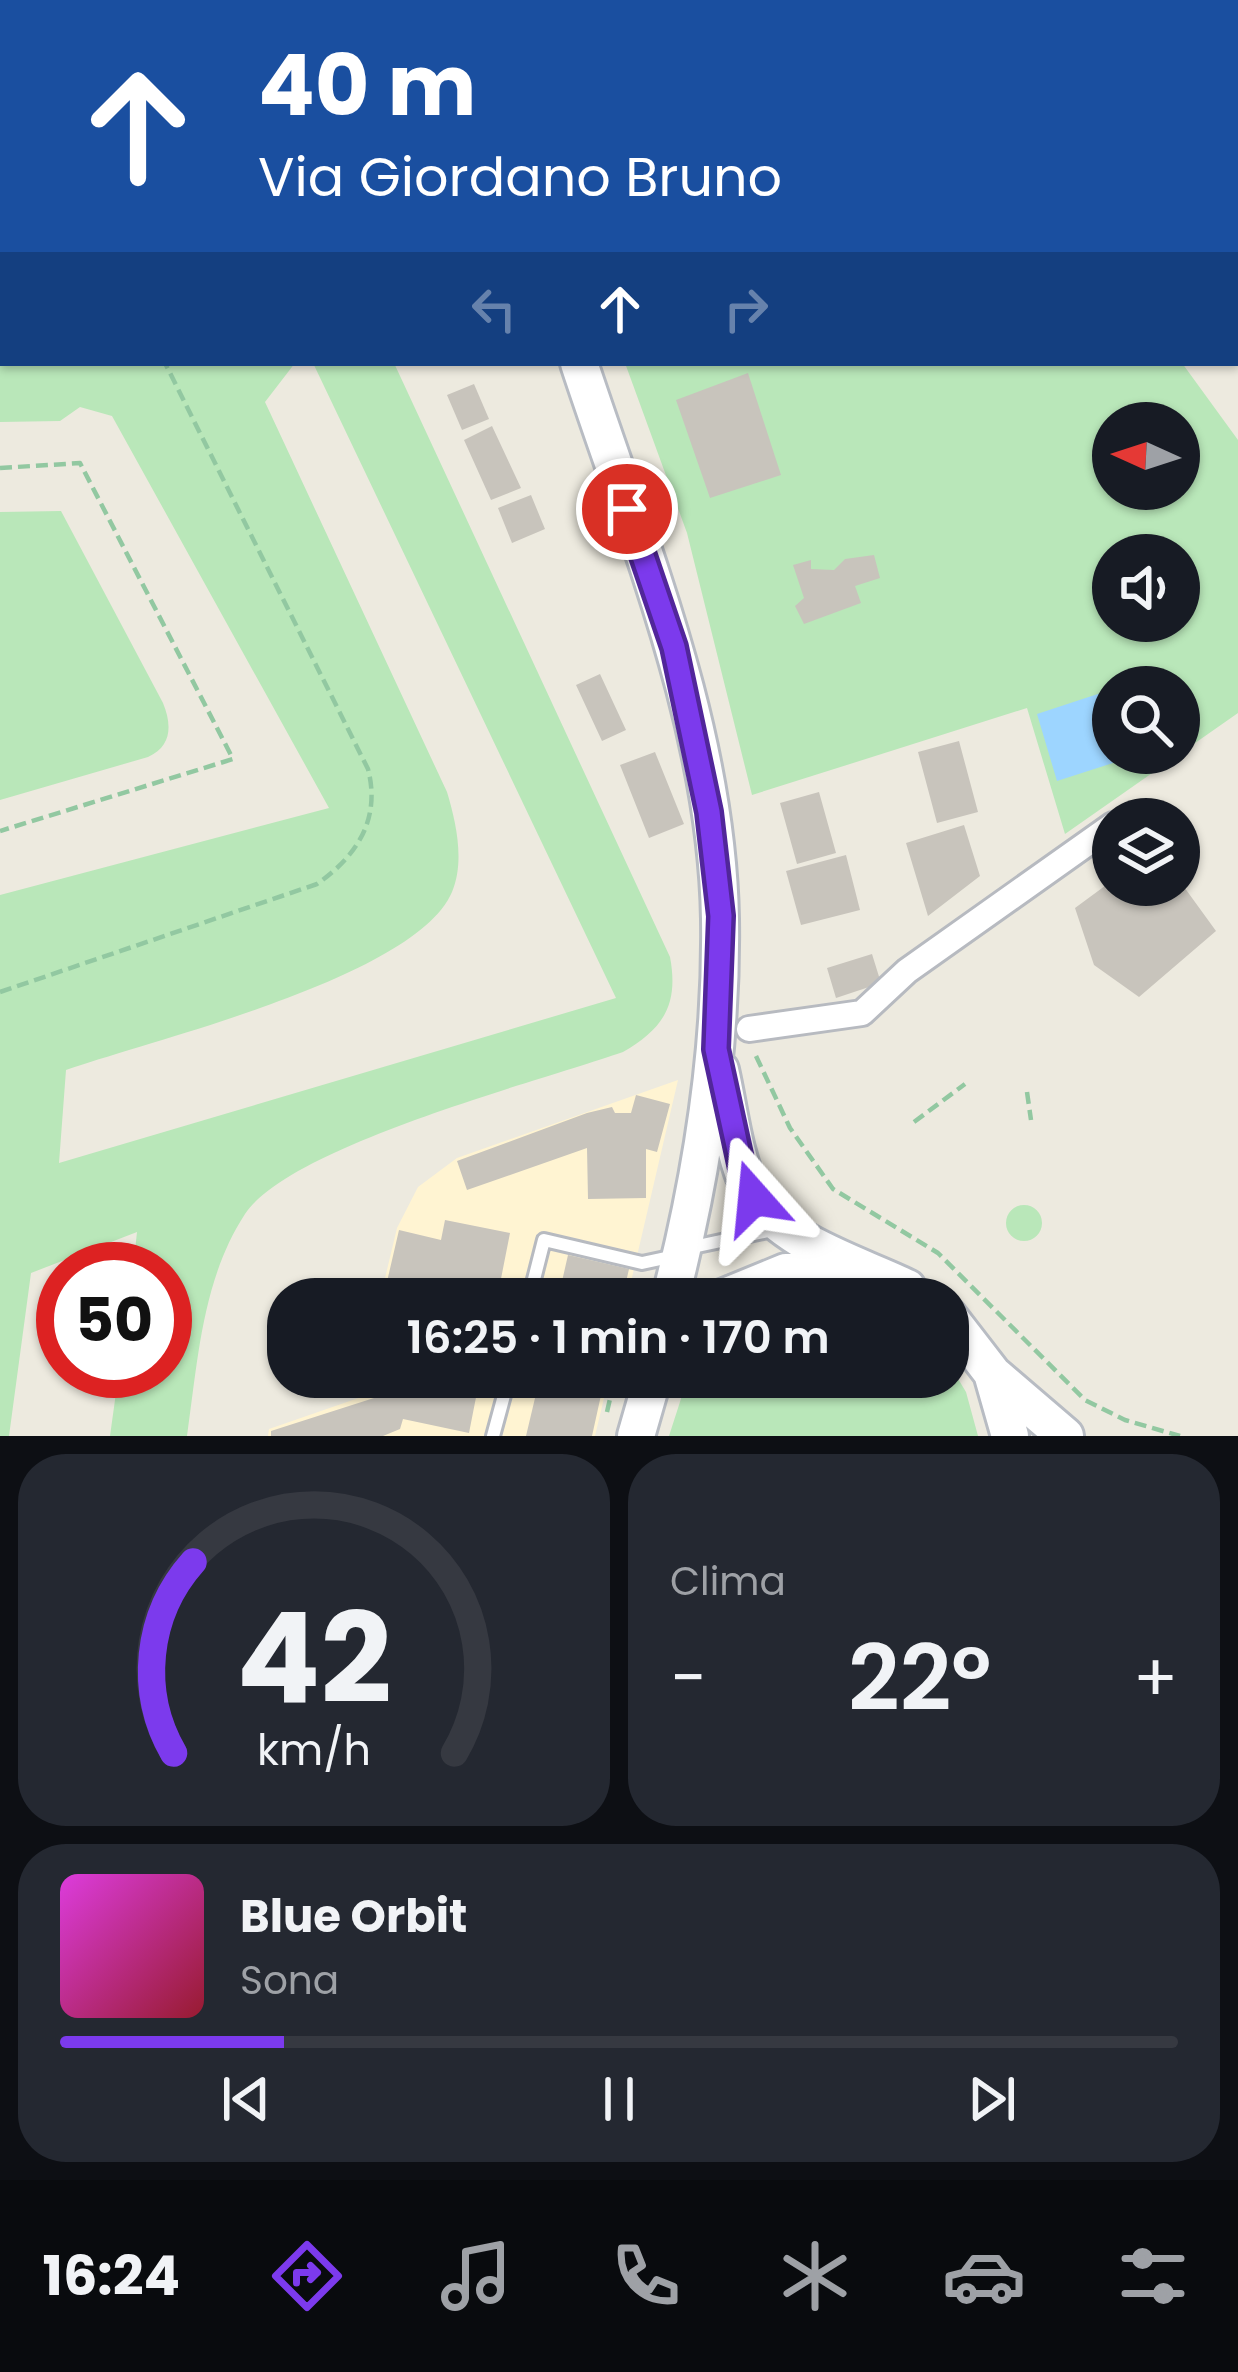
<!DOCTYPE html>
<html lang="it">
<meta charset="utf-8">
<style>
body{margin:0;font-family:Poppins,sans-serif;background:#242831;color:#f1f3f6;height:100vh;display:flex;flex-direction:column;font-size:45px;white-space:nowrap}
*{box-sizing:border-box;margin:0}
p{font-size:39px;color:#9ea1a6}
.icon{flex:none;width:66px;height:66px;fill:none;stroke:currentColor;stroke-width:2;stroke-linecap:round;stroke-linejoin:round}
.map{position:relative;height:1436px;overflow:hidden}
.panel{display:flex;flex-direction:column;gap:18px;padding:18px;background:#0d0f14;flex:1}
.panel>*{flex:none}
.guide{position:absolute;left:0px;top:0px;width:1239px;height:366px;box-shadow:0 3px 9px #0004;background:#1a4fa0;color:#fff;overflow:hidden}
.needle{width:78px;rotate:273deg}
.controls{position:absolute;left:1092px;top:402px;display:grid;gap:24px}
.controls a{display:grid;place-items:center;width:108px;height:108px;border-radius:50%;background:#171b24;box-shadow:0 3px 9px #0004;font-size:60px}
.speed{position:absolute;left:36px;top:1242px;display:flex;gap:24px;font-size:60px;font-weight:700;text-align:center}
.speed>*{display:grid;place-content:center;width:156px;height:156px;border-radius:50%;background:#171b24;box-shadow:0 3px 9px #0004;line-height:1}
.speed .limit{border:18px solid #d22;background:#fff;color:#111}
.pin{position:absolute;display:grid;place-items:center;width:102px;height:102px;color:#fff;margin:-51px;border:6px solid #fff;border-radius:50%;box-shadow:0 3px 12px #0007}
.me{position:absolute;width:132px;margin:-66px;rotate:342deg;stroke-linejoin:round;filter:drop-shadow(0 0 9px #0008)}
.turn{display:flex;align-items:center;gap:42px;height:252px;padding:0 60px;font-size:54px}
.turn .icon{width:156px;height:156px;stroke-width:2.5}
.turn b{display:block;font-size:84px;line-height:102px}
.lanes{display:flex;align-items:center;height:114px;padding:0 60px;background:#0003;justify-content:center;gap:60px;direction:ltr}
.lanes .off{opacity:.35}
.big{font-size:90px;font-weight:600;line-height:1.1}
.panel .tile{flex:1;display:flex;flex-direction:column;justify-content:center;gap:18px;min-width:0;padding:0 42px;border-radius:48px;background:#242831}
.panel .dial{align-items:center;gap:0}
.dial svg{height:312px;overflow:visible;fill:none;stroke:#363941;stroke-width:7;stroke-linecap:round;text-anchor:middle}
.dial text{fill:#f1f3f6;stroke:none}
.song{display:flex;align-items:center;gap:36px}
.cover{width:144px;height:144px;border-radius:18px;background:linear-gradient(135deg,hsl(300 70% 55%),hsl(350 70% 35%))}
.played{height:12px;border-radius:6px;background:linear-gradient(90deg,#7c3aed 20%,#363941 20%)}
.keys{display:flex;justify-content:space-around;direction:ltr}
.heat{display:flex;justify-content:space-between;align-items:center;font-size:66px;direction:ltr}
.panel .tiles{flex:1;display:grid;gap:18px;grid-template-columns:1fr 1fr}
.tile:last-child{grid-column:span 2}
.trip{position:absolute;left:267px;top:1278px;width:702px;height:120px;border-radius:48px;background:#171b24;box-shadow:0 3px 9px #0004;font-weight:600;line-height:120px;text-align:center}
.tab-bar{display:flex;height:192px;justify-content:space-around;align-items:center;background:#090b0e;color:#9ea1a6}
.tab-bar .icon{width:84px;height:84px}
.tab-bar .active{color:#7c3aed}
.tab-bar b{font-size:54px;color:#f1f3f6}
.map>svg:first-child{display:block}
.commercial{fill:#fff4d2}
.green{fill:#b9e7b9;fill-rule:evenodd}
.water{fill:#9dd5ff}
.building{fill:#c8c4bc}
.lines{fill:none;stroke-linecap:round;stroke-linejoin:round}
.lane-casing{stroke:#b7bac0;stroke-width:18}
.street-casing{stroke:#b7bac0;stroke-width:30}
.secondary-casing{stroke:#b8bcc3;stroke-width:42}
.path{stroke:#92c8a1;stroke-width:4.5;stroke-dasharray:12 6;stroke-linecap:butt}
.lane{stroke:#fff;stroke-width:12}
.street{stroke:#fff;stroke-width:24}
.secondary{stroke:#fff;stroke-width:36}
.route-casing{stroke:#51269a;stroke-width:30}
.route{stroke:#7c3aed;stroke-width:21}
</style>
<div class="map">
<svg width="1238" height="1436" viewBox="0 0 1238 1436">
<rect width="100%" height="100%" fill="#edeadf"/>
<path class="commercial" d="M678 1080 627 1299H380L397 1228 418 1187 457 1158Z
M372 1377H609L595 1436H268L269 1429 370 1394Z"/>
<path class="green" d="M0 0 170 3H3V363H295L265 402 447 792C456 822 465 861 452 892 416 977 155 1039 66 1070L59 1163 616 998 313 363H394L670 957C679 1005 663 1029 623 1052 537 1082 290 1146 245 1214 202 1280 198 1360 187 1436H110L119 1371H165V1269H133L137 1232 31 1273 9 1436H0V895L329 808 112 416 80 407 60 421 0 422Z
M625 363H1182L1238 440V713L1065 834 1027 708 752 795 687 533ZM1113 423H1179V489H1113ZM1113 555H1179V621H1113ZM1113 687H1179V753H1113Z
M61 511 163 703C172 725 172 746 148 757L0 800V512Z
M1006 1223a18 18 0 1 1 36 0a18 18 0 1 1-36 0Z
M948 1362 966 1392 978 1436H669L688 1377H948Z"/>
<path class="water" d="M982 0H1238V344L1236 3Z
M1113 689V753H1144L1057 781 1037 714Z"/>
<path class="building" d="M748 373 781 475 710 498 676 400Z
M474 384 489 419 462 430 447 395Z
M492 426 521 488 491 500 464 440Z
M531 495 545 529 512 543 498 508Z
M874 555 880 578 855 586 861 603 804 624 795 606 804 598 793 565 811 560V569L834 570 845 559Z
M600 674 626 730 602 741 576 685Z
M959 741 978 812 937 823 918 752Z
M655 752 684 824 649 838 620 765Z
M819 792 836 853 797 864 780 803Z
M964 825 980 876 928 916 906 843Z
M846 855 860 910 801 925 786 871Z
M1113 880V885H1179V880L1216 931 1139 997 1094 965 1075 908Z
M872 954 881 983 836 998 827 968Z
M636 1095 670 1104 657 1152 646 1149V1198L588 1199 587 1148 467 1190 457 1161 587 1113 612 1107 615 1113H631Z
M445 1220 510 1233 497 1299H383L399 1230 441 1240Z
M568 1255 629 1269 622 1299H558Z
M375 1377H480L469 1433 403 1419 400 1429 383 1436H271V1431L374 1398Z
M540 1377H605L592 1436H526Z"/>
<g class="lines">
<defs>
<path id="lane" d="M688 1248 773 1230
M529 1299 544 1240 642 1263 670 1257
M493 1436 509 1377"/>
<path id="street" d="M749 1029 862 1013 907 971 1113 825"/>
<path id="secondary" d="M459 0 460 3
M579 363C638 542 717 729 720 919 722 1047 702 1176 670 1299
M720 1070C729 1109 733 1154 750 1189 775 1241 858 1264 907 1288
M720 1299 786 1272 857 1271
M948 1316 992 1373 1010 1436
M995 1376 1065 1436
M636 1436 653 1377"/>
</defs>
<use href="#lane" class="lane-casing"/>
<use href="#street" class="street-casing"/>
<use href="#secondary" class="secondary-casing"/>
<path class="path" d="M52 0 53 3
M0 468 80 463 233 759 0 831
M0 992 317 884C357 856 381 819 368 769L165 363
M756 1056 790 1128 833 1189 938 1253 1085 1400 1125 1420 1180 1436
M1027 1092 1031 1120
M914 1122 965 1084
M607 1412 615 1377"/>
<use href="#lane" class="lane"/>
<use href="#street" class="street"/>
<use href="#secondary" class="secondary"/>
</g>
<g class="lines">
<defs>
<path id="route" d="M627 509 674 647 709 812 721 916 716 1049 743 1173 754 1198"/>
</defs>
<use href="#route" class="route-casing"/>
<use href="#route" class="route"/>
</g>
</svg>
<div class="controls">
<a><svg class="needle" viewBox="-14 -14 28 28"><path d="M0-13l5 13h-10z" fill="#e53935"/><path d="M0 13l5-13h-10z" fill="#9ea1a6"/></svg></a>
<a><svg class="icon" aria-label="sound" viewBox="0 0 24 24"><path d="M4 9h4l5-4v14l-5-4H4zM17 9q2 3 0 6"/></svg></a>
<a><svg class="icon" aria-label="search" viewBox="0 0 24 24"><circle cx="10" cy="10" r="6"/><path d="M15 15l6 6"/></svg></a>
<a><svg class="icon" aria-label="layers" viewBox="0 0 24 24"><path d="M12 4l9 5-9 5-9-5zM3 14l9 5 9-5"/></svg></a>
</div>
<div class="speed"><div class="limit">50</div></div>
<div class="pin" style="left:627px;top:509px;background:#d93025"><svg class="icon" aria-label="arrive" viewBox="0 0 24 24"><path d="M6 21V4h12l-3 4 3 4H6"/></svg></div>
<svg class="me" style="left:754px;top:1198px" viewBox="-20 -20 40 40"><path d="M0-17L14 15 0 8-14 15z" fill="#7c3aed" stroke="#fff" stroke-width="4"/></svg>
<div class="trip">16:25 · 1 min · 170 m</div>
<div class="guide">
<div class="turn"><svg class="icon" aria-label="ahead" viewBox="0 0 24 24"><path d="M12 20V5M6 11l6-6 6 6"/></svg><div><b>40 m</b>Via Giordano Bruno</div></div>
<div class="lanes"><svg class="icon off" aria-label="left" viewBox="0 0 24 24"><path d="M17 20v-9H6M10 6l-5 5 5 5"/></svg><svg class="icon" aria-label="ahead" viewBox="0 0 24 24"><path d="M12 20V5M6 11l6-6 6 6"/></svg><svg class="icon off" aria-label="right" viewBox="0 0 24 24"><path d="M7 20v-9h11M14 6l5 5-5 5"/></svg></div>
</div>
</div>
<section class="panel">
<div class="tiles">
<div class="tile dial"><svg viewBox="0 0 100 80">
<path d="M14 69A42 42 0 1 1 86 69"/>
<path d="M14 69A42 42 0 0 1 19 20" stroke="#7c3aed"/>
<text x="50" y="56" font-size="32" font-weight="700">42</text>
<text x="50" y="72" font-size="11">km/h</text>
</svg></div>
<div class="tile"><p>Clima</p>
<div class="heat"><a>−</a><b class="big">22°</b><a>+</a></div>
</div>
<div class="tile">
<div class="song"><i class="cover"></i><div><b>Blue Orbit</b><p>Sona</p></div></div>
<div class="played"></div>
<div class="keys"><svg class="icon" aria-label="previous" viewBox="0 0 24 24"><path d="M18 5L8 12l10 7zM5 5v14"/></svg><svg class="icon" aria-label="pause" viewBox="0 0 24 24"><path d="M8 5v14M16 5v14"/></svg><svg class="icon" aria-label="next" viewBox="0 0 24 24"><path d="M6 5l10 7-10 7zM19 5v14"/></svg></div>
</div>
</div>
</section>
<nav class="tab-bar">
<b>16:24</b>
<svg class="icon active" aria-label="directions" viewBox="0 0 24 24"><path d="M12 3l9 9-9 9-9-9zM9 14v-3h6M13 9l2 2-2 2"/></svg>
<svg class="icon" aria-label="music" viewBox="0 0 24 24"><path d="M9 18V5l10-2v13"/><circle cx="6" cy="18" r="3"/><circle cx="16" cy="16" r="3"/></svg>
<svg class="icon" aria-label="phone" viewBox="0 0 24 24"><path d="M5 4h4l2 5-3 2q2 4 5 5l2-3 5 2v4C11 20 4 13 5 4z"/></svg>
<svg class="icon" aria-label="climate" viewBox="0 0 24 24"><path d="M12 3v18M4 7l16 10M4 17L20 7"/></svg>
<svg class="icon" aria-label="car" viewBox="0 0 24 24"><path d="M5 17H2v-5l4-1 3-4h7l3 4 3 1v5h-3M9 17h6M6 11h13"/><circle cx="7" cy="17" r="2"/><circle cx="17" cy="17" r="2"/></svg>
<svg class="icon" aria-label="filters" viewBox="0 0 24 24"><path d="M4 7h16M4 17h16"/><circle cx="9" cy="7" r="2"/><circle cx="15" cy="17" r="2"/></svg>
</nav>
